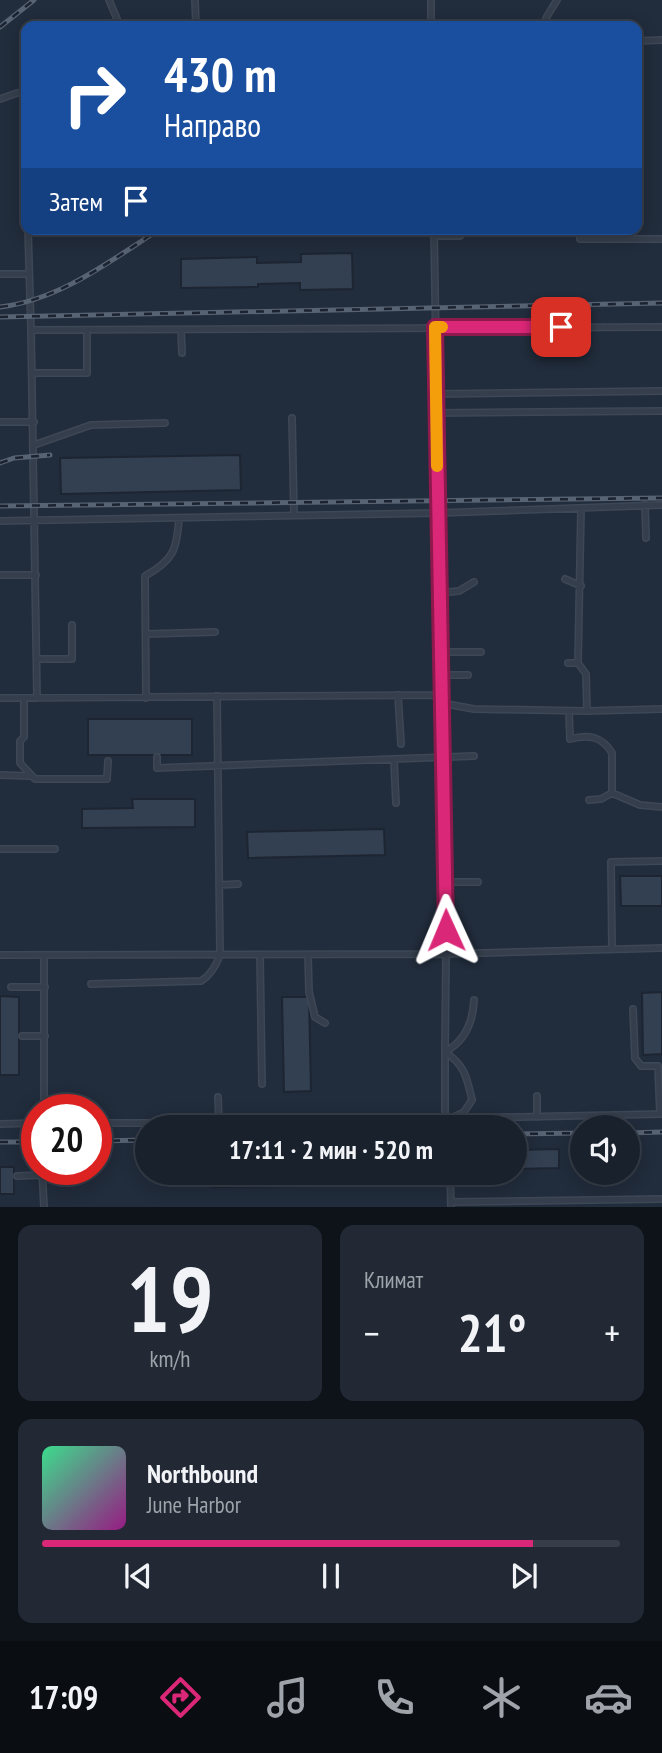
<!DOCTYPE html>
<html lang="ru">
<meta charset="utf-8">
<style>
body{margin:0;font-family:"PT Sans Narrow",sans-serif;background:#222935;color:#f1f3f6;height:100vh;display:flex;flex-direction:column;font-size:26px;white-space:nowrap}
*{box-sizing:border-box;margin:0}
p{font-size:23px;color:#9fa3aa}
.icon{flex:none;width:38px;height:38px;fill:none;stroke:currentColor;stroke-width:2;stroke-linecap:round;stroke-linejoin:round}
.map{position:relative;height:1207px;overflow:hidden}
.side{display:flex;flex-direction:column;gap:18px;padding:18px;background:#0e1219;flex:1}
.side>*{flex:none}
.top-card{position:absolute;left:21px;top:21px;width:621px;height:214px;border-radius:14px;box-shadow:0 4px 18px #0003,0 0 0 2px #373e49;background:#1a4fa0;color:#fff;overflow:hidden}
.fabs{position:absolute;left:570px;top:1115px;display:grid;gap:14px}
.fabs a{display:grid;place-items:center;width:70px;height:70px;border-radius:50%;background:#19212d;box-shadow:0 4px 18px #0003,0 0 0 2px #373e49;font-size:35px}
.speed{position:absolute;left:21px;top:1094px;display:flex;gap:14px;font-size:35px;font-weight:700;text-align:center}
.speed>*{display:grid;place-content:center;width:91px;height:91px;border-radius:50%;background:#19212d;box-shadow:0 4px 18px #0003,0 0 0 2px #373e49;line-height:1}
.speed .limit{border:10px solid #d22;background:#fff;color:#111}
.pin{position:absolute;display:grid;place-items:center;width:60px;height:60px;color:#fff;margin:-30px;border-radius:14px;box-shadow:0 4px 10px #0006}
.me{position:absolute;width:77px;margin:-38px;rotate:359deg;stroke-linejoin:round;filter:drop-shadow(0 0 5px #0008)}
.turn{display:flex;align-items:center;gap:24px;height:147px;padding:0 28px;font-size:32px}
.turn .icon{width:91px;height:91px;stroke-width:2.5}
.turn b{display:block;font-size:49px;line-height:60px}
.then{display:flex;align-items:center;height:66px;padding:0 28px;background:#0003;gap:14px;font-size:26px}
.big{font-size:52px;font-weight:700;line-height:1.1}
.side .card{flex:1;display:flex;flex-direction:column;justify-content:center;gap:10px;min-width:0;padding:0 24px;border-radius:14px;background:#222935}
.side .dial{align-items:center;gap:0}
.dial b{font-size:91px;line-height:1}
.song{display:flex;align-items:center;gap:21px}
.cover{width:84px;height:84px;border-radius:10px;background:linear-gradient(135deg,hsl(150 70% 55%),hsl(310 70% 35%))}
.played{height:7px;border-radius:4px;background:linear-gradient(90deg,#db2777 85%,#373e49 85%)}
.keys{display:flex;justify-content:space-around;direction:ltr}
.heat{display:flex;justify-content:space-between;align-items:center;font-size:38px;direction:ltr}
.side .tiles{flex:1;display:grid;gap:18px;grid-template-columns:1fr 1fr}
.card:last-child{grid-column:span 2}
.trip{position:absolute;left:135px;top:1115px;width:392px;height:70px;border-radius:35px;background:#19212d;box-shadow:0 4px 18px #0003,0 0 0 2px #373e49;font-weight:700;line-height:70px;text-align:center}
.menu{display:flex;height:112px;justify-content:space-around;align-items:center;background:#0a0d12;color:#9fa3aa}
.menu .icon{width:49px;height:49px}
.menu .active{color:#db2777}
.menu b{font-size:32px;color:#f1f3f6}
.map>svg:first-child{display:block}
.building{fill:#334052;stroke:#1d2532;stroke-width:2}
.lines{fill:none;stroke-linecap:round;stroke-linejoin:round}
.lane-casing{stroke:#3e4755;stroke-width:8}
.lane{stroke:#353e4c;stroke-width:5}
.rail-casing{stroke:#576273;stroke-width:5}
.rail{stroke:#1b2330;stroke-width:2.5;stroke-dasharray:8;stroke-linecap:butt}
.route-casing{stroke:#8e194d;stroke-width:18}
.route{stroke:#db2777;stroke-width:12}
.slow{stroke:#f59e0b;stroke-width:12}
</style>
<div class="map">
<svg width="662" height="1207" viewBox="0 0 662 1207">
<rect width="100%" height="100%" fill="#212c3c"/>
<path class="building" d="M352 253 353 289 300 290V283L258 284V287L181 288V259L257 257V263L301 262V254Z
M240 455 241 490 61 494 60 458Z
M88 719H192V755H88Z
M132 799H195V827L82 828V809L133 808Z
M384 829 385 855 248 858 247 832Z
M620 876H662V906H621Z
M662 992V1054L643 1055 642 993Z
M0 996 19 997V1075H0Z
M282 997H309L311 1091 284 1092Z
M559 1149V1168L514 1169V1150Z
M0 1167H14V1194H0Z
M212 1172H416V1185L212 1187Z"/>
<g class="lines">
<defs>
<path id="lane" d="M109 0 120 26
M195 0 196 26
M431 0V26
M546 26V18L557 0
M637 41 662 40
M26 68 23 91 26 190
M0 99 23 91
M28 229 31 330
M434 229 446 954 445 1052C465 1065 467 1078 472 1100L464 1112 449 1119V1127
M580 229V239H662
M434 236H460
M0 274H29
M181 330 182 353
M33 373H87V330
M436 394 662 391
M436 413 662 411
M292 418 294 515
M0 422H34
M34 445 91 425 165 423
M645 505 646 538
M0 521 438 513 662 505
M0 575H36
M565 579 581 586
M439 593 459 591 474 582
M146 634 215 632
M440 655 448 652H481
M37 659H72V625
M568 663H578L586 674 587 711
M578 663 581 508
M440 675H468
M398 695 401 744
M0 698 440 695
M24 698V737L20 741V763L35 779H107L108 761
M37 698 31 330 662 327
M146 698 145 576C174 560 177 549 179 518
M441 703 474 709 587 711 662 709
M569 711 570 739C588 734 602 736 612 753V793L601 799 589 800
M157 757V768L474 756
M394 761 396 803
M0 775 31 776
M612 793 640 805 662 807
M0 849H55
M444 882H478
M219 885 238 884
M612 950 611 862 662 861
M0 955 446 954 662 948
M44 955V1110
M260 955 262 1084
M308 955 309 992 315 1017 325 1023
M91 984 201 981C211 975 216 966 220 955L217 696
M11 987H45
M633 1009 635 1058 641 1066H658L660 1114
M22 1036H45
M537 1096V1117
M218 1097 219 1123
M445 1119V1052C465 1041 473 1022 474 1000
M96 1123H219L662 1114
M0 1124 37 1123
M42 1169 44 1207
M450 1172 451 1207
M17 1176 42 1175
M451 1202 662 1199"/>
</defs>
<use href="#lane" class="lane-casing"/>
<use href="#lane" class="lane"/>
<defs>
<path id="rail" d="M0 27 34 0
M0 307C60 300 110 261 160 229
M0 317 662 303
M0 463 14 458 50 455
M0 506 662 498
M628 1133 662 1132
M514 1134 583 1133
M96 1141 147 1140
M0 1142H37"/>
</defs>
<use href="#rail" class="rail-casing"/>
<use href="#rail" class="rail"/>
</g>
<g class="lines">
<defs>
<path id="route" d="M446 930 435 327H561"/>
</defs>
<use href="#route" class="route-casing"/>
<use href="#route" class="route"/>
<path class="slow" d="M437 466 435 327H442"/>
</g>
</svg>
<div class="fabs">
<a><svg class="icon" aria-label="sound" viewBox="0 0 24 24"><path d="M4 9h4l5-4v14l-5-4H4zM17 9q2 3 0 6"/></svg></a>
</div>
<div class="speed"><div class="limit">20</div></div>
<div class="pin" style="left:561px;top:327px;background:#d93025"><svg class="icon" aria-label="arrive" viewBox="0 0 24 24"><path d="M6 21V4h12l-3 4 3 4H6"/></svg></div>
<svg class="me" style="left:446px;top:930px" viewBox="-20 -20 40 40"><path d="M0-17L14 15 0 8-14 15z" fill="#db2777" stroke="#fff" stroke-width="4"/></svg>
<div class="trip">17:11 · 2 мин · 520 m</div>
<div class="top-card">
<div class="turn"><svg class="icon" aria-label="right" viewBox="0 0 24 24"><path d="M7 20v-9h11M14 6l5 5-5 5"/></svg><div><b>430 m</b>Направо</div></div>
<div class="then">Затем<svg class="icon" aria-label="arrive" viewBox="0 0 24 24"><path d="M6 21V4h12l-3 4 3 4H6"/></svg></div>
</div>
</div>
<section class="side">
<div class="tiles">
<div class="card dial"><b>19</b><p>km/h</p></div>
<div class="card"><p>Климат</p>
<div class="heat"><a>−</a><b class="big">21°</b><a>+</a></div>
</div>
<div class="card">
<div class="song"><i class="cover"></i><div><b>Northbound</b><p>June Harbor</p></div></div>
<div class="played"></div>
<div class="keys"><svg class="icon" aria-label="previous" viewBox="0 0 24 24"><path d="M18 5L8 12l10 7zM5 5v14"/></svg><svg class="icon" aria-label="pause" viewBox="0 0 24 24"><path d="M8 5v14M16 5v14"/></svg><svg class="icon" aria-label="next" viewBox="0 0 24 24"><path d="M6 5l10 7-10 7zM19 5v14"/></svg></div>
</div>
</div>
</section>
<nav class="menu">
<b>17:09</b>
<svg class="icon active" aria-label="directions" viewBox="0 0 24 24"><path d="M12 3l9 9-9 9-9-9zM9 14v-3h6M13 9l2 2-2 2"/></svg>
<svg class="icon" aria-label="music" viewBox="0 0 24 24"><path d="M9 18V5l10-2v13"/><circle cx="6" cy="18" r="3"/><circle cx="16" cy="16" r="3"/></svg>
<svg class="icon" aria-label="phone" viewBox="0 0 24 24"><path d="M5 4h4l2 5-3 2q2 4 5 5l2-3 5 2v4C11 20 4 13 5 4z"/></svg>
<svg class="icon" aria-label="climate" viewBox="0 0 24 24"><path d="M12 3v18M4 7l16 10M4 17L20 7"/></svg>
<svg class="icon" aria-label="car" viewBox="0 0 24 24"><path d="M5 17H2v-5l4-1 3-4h7l3 4 3 1v5h-3M9 17h6M6 11h13"/><circle cx="7" cy="17" r="2"/><circle cx="17" cy="17" r="2"/></svg>
</nav>
